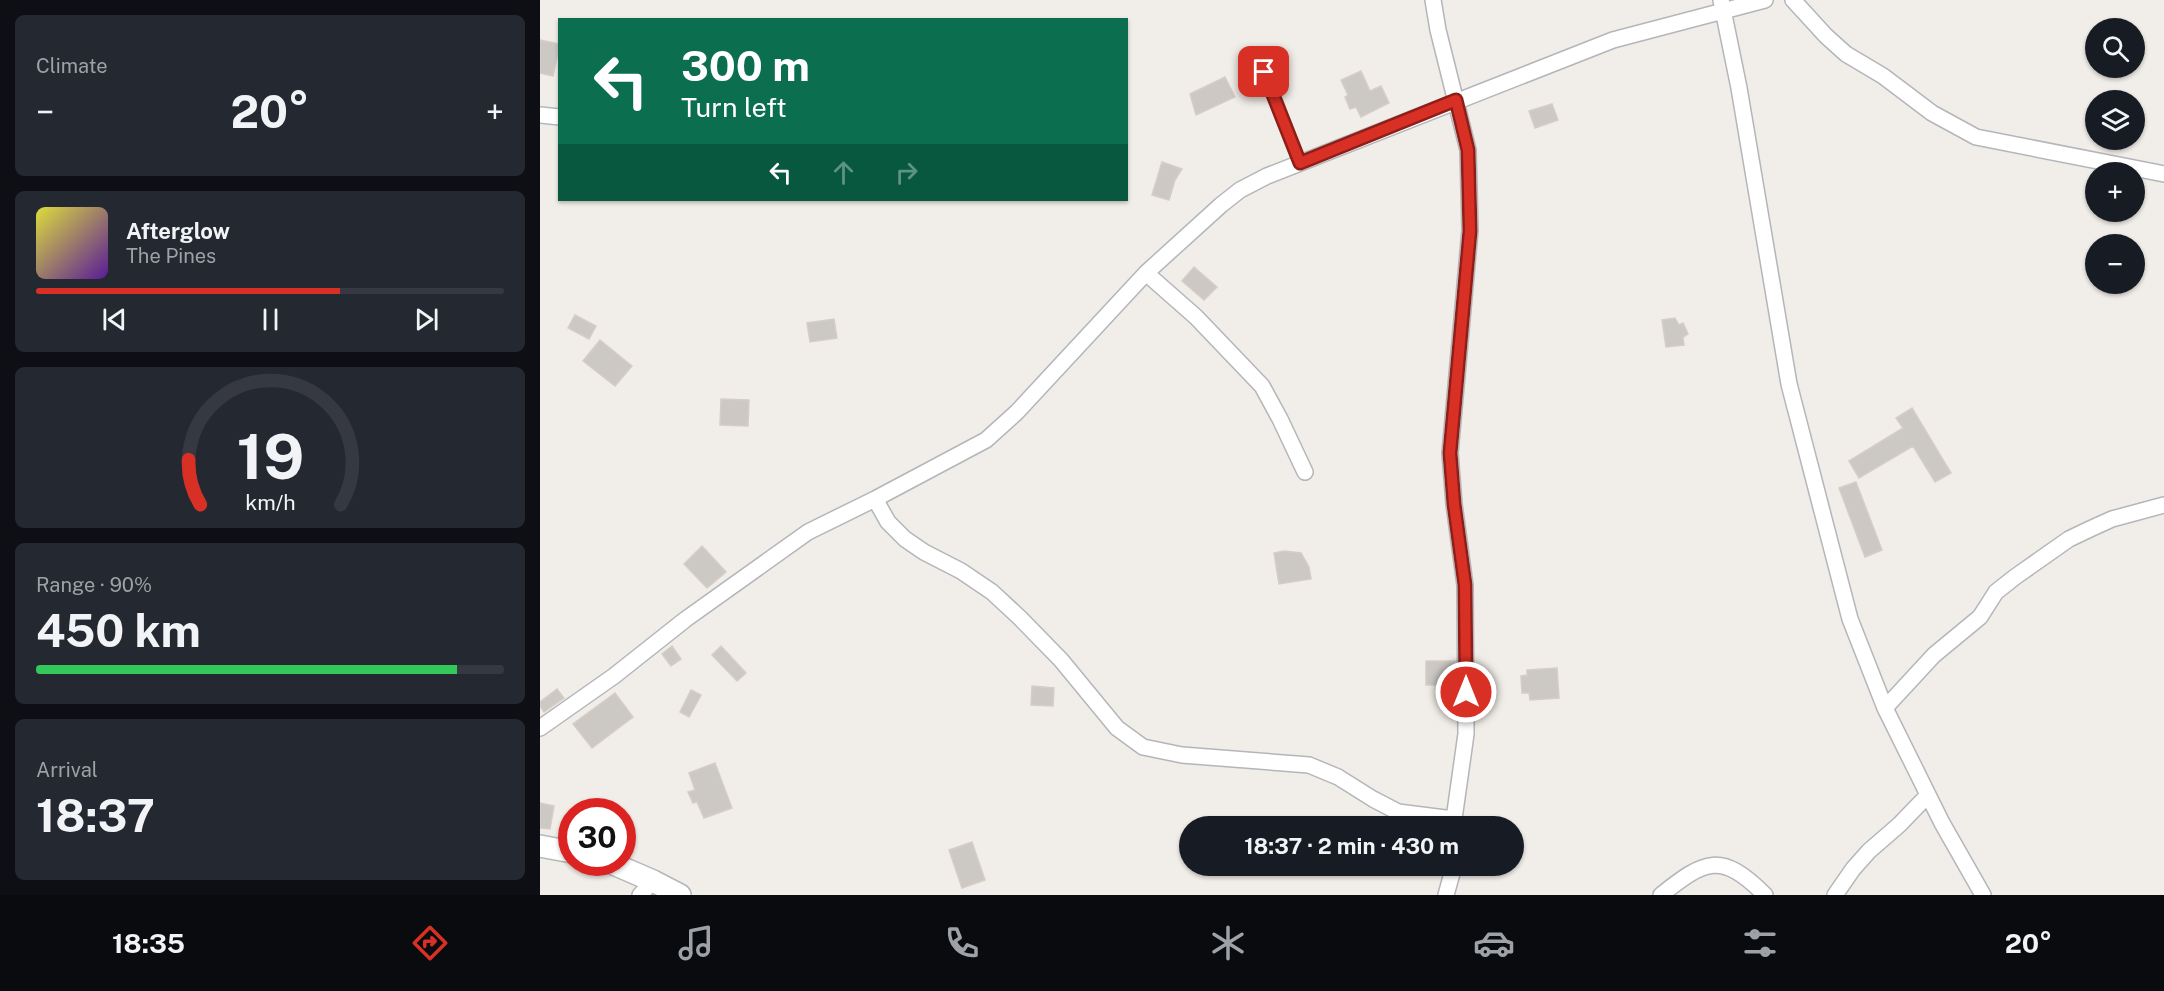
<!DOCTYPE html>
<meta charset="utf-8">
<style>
body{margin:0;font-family:"Public Sans",sans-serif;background:#242831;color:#f1f3f6;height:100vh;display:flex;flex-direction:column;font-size:22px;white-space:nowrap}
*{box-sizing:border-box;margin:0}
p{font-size:20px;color:#9ea1a6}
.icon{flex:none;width:33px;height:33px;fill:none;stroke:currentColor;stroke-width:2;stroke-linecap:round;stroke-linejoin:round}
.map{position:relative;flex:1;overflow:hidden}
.drawer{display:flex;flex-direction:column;gap:15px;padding:15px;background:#0d0f14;width:540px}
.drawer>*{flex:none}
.hud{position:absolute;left:18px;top:18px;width:570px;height:183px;border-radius:0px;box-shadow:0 2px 4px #0004;background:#0b6e4f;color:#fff;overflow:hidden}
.fabs{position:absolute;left:1545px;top:18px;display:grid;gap:12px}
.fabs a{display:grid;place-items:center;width:60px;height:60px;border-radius:50%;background:#171b24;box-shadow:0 2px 4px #0004;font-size:30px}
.speed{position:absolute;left:18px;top:798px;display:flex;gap:12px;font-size:30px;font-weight:700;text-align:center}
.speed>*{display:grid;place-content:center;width:78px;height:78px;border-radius:50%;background:#171b24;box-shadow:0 2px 4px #0004;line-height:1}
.speed .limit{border:9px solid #d22;background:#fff;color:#111}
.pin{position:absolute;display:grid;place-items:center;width:51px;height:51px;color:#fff;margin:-26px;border-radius:12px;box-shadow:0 3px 9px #0006}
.me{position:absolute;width:66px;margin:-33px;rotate:0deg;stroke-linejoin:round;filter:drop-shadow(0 0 4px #0008)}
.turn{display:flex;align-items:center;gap:21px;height:126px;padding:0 24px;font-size:27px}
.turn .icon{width:78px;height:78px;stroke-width:2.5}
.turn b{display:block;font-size:42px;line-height:51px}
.lanes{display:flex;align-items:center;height:57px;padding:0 24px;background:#0003;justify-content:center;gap:30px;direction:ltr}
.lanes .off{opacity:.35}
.big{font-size:45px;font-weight:700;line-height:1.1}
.drawer .card{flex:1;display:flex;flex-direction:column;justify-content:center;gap:9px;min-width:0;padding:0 21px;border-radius:9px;background:#242831}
.drawer .dial{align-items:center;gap:0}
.dial svg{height:156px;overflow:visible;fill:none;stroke:#363941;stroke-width:7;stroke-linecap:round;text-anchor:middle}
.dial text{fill:#f1f3f6;stroke:none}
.song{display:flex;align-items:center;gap:18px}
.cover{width:72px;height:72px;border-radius:9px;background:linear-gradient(135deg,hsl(60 70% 55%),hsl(270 70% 35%))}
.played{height:6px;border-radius:3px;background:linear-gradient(90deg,#d93025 65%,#363941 65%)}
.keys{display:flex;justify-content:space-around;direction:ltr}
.heat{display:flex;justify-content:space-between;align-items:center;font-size:33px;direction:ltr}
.charge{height:9px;border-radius:4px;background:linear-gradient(90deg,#34c759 90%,#363941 0)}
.trip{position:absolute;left:639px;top:816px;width:345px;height:60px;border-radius:30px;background:#171b24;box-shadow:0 2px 4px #0004;font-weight:700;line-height:60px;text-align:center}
.menu{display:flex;height:96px;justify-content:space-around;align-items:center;background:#090b0e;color:#9ea1a6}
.menu .icon{width:42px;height:42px}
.menu .selected{color:#d93025}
.menu b{font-size:27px;color:#f1f3f6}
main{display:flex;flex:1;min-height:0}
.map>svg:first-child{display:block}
.building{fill:#ccc8c4;stroke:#d6cec6;stroke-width:1.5}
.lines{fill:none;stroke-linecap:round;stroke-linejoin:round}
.service-casing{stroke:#b3b6ba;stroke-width:10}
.minor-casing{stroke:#b3b6ba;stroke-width:18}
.secondary-casing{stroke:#b4b8bc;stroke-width:24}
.service{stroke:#fff;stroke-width:8}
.minor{stroke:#fff;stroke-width:15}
.secondary{stroke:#fff;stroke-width:21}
.route-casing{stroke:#8d1f18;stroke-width:15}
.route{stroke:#d93025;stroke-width:10}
</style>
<main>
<section class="drawer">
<div class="card"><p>Climate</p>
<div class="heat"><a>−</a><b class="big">20°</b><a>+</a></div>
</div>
<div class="card">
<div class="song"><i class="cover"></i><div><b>Afterglow</b><p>The Pines</p></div></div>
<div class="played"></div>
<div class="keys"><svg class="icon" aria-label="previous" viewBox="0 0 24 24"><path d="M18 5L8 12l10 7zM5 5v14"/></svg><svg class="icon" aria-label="pause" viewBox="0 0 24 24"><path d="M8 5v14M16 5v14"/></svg><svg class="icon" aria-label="next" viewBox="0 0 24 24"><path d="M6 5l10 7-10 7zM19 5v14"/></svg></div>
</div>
<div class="card dial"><svg viewBox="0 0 100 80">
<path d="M14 69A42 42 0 1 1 86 69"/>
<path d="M14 69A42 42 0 0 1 8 46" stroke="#d93025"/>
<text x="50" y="56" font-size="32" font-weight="700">19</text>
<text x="50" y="72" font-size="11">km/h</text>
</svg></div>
<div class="card"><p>Range · 90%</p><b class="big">450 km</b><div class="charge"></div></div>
<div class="card"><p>Arrival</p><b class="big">18:37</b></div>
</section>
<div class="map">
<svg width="1624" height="895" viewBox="0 0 1624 895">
<rect width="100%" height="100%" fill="#f1ede8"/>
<path class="building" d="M0 40 20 44 13 76 0 73Z
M821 71 830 91 841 86 849 103 821 117 816 107 810 109 805 97 808 95 801 80Z
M685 77 695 97 656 115 650 94Z
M1012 104 1018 120 995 128 989 111Z
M622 162 642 169 635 180 629 200 612 195Z
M654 267 677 287 664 300 642 281Z
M35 315 56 326 49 339 28 328Z
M1135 318 1139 325 1143 323 1148 334 1143 337 1144 345 1126 347 1122 320Z
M294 319 297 338 270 342 267 323Z
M60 340 92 366 75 386 43 361Z
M181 399 209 400 208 426 180 425Z
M1372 408 1411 473 1395 482 1373 446 1319 478 1309 461 1363 428 1356 418Z
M1316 482 1342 550 1325 557 1299 488Z
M162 546 186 572 167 588 144 564Z
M744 551 761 553 769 567 771 579 739 584 734 553Z
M132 646 141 659 131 666 122 654Z
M181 646 206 673 197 681 172 655Z
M886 661H916V685H886Z
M1017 668 1019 698 990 700 989 693H982L981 676 987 675V670Z
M492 686 514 688 513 706 491 705Z
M17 689 24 698 4 712 0 706V702Z
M151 690 161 695 149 717 140 712Z
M75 693 93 717 52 748 33 724Z
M175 763 192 808 164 818 157 802 153 803 148 792 155 790 149 773Z
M0 803 14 806 10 829 0 828Z
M432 842 445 880 422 888 409 850Z"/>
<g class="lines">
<defs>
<path id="service" d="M724 72 760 163"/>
<path id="minor" d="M893 0 898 30 928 150 930 230 910 453 914 504 925 585 926 734 913 826
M1181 0 1199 88 1249 384 1310 619 1345 708 1402 823 1443 895
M1253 0 1286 36 1306 54 1343 76 1392 113 1436 137 1624 174
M0 115 20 117
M606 273 656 317 722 386 740 419 765 472
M335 499 348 522 365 539 384 552 421 571 452 592 480 618 521 660 577 728 603 747 642 755 769 765 798 777 833 799 858 812 913 819
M1345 708 1394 655 1440 617 1456 592 1475 577 1529 539 1550 529 1572 519 1624 505
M0 728 74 676 146 619 268 532 335 499 446 440 477 412 606 273 681 205 700 190 727 176 1073 40 1225 0
M100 895 113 881
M906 895 914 866
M1121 895C1165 860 1181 851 1225 895
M1295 895 1313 869 1329 851 1359 825 1388 795"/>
<path id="secondary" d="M0 846 32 852
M69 862 113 881 140 895"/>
</defs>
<use href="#service" class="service-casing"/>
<use href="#minor" class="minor-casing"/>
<use href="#secondary" class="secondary-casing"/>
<use href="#service" class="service"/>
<use href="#minor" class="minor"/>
<use href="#secondary" class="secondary"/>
</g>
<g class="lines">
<defs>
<path id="route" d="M724 72 760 163 916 100 928 150 930 231 910 453 914 504 925 585 926 692"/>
</defs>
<use href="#route" class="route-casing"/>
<use href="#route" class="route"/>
</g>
</svg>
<div class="fabs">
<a><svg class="icon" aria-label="search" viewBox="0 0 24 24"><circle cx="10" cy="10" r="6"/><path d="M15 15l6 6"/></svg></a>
<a><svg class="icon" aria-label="layers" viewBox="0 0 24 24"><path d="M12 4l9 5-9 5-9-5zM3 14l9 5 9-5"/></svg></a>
<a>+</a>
<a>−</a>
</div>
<div class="speed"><div class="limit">30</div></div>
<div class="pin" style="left:724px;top:72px;background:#d93025"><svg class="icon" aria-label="arrive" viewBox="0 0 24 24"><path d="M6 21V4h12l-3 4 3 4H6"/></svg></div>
<svg class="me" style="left:926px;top:692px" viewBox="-20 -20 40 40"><circle r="17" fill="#d93025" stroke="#fff" stroke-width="3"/><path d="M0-11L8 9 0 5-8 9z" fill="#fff"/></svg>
<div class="trip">18:37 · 2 min · 430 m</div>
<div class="hud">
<div class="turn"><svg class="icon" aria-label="left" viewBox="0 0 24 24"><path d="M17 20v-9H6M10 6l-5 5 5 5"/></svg><div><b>300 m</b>Turn left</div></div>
<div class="lanes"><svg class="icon" aria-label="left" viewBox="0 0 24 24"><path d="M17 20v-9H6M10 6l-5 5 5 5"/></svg><svg class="icon off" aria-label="ahead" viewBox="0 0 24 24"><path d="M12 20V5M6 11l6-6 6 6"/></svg><svg class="icon off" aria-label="right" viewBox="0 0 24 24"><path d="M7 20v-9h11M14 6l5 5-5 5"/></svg></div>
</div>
</div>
</main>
<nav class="menu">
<b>18:35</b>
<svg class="icon selected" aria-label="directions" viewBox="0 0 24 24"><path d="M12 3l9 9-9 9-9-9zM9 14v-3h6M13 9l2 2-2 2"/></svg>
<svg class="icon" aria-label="music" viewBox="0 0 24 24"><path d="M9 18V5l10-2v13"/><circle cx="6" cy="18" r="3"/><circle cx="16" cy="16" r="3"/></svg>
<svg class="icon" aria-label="phone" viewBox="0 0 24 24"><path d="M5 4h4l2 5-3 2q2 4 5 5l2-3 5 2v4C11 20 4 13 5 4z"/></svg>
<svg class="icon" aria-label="climate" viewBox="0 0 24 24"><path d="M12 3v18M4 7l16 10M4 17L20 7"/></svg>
<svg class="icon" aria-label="car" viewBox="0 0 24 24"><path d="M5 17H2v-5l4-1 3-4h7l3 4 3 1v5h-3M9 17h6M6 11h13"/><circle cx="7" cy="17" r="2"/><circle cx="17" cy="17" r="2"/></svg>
<svg class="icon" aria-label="filters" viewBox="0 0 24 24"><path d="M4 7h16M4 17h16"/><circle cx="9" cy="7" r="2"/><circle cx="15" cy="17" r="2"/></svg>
<b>20°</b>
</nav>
